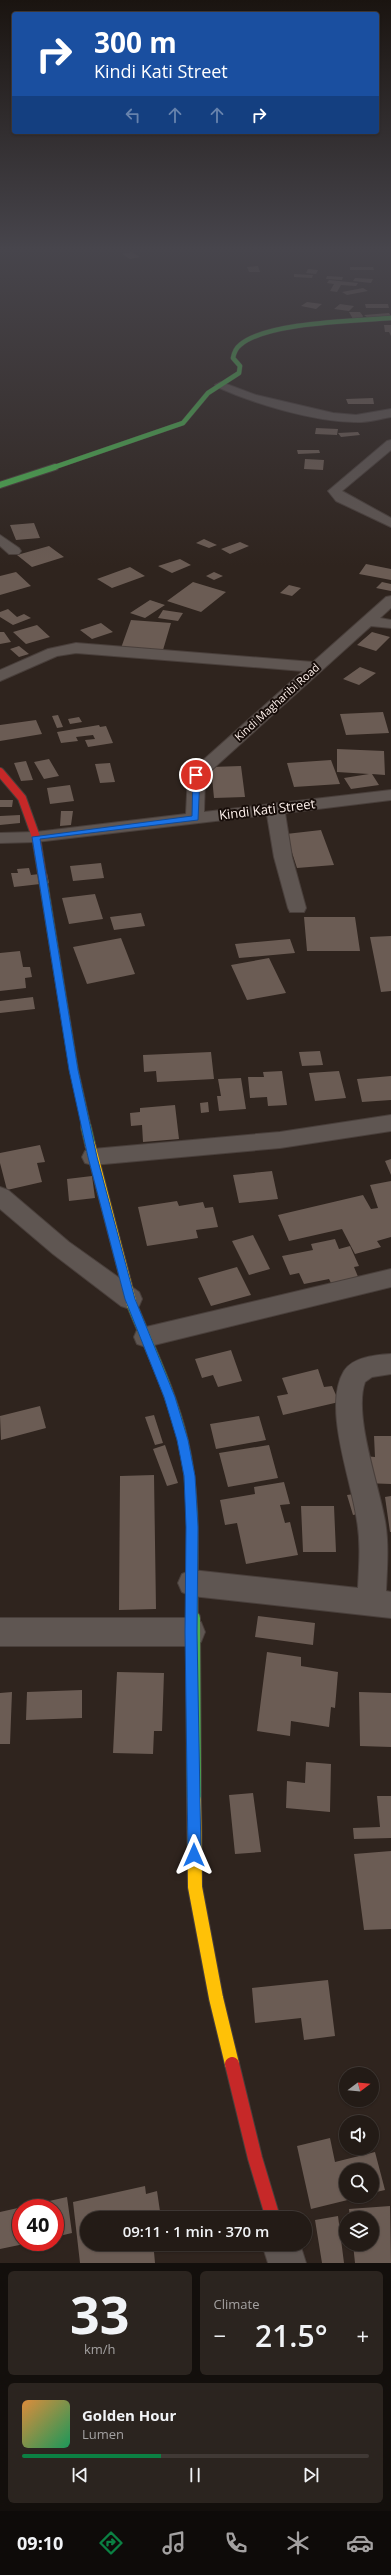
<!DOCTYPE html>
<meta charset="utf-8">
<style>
body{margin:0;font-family:"Open Sans",sans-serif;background:#2b241f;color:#f1f3f6;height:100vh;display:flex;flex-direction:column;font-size:15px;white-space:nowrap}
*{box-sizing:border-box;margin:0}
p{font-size:13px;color:#a3a1a1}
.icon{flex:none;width:22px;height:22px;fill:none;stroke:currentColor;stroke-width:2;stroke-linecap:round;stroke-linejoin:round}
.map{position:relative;height:2263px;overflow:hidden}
.side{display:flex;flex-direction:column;gap:8px;padding:8px;background:#130f0c;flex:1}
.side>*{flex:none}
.top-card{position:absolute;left:12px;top:12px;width:367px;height:122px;border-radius:4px;box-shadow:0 1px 3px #0004,0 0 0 1px #403935;background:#1a4fa0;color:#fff;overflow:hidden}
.needle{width:26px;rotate:74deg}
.tools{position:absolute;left:339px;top:2067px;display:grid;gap:8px}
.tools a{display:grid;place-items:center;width:40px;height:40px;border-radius:50%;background:#231b16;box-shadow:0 1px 3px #0004,0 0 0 1px #403935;font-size:20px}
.speed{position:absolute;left:12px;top:2199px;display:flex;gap:8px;font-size:20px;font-weight:700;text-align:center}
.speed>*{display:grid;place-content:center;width:52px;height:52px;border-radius:50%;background:#231b16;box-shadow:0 1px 3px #0004,0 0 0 1px #403935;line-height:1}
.speed .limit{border:6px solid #d22;background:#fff;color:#111}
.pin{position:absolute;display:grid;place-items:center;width:34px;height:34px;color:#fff;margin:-17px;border:2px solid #fff;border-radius:50%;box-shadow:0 1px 4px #0007}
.me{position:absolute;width:44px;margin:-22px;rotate:0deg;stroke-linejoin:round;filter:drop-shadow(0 0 3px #0008)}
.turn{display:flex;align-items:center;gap:14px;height:84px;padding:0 16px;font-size:18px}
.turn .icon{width:52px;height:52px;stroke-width:2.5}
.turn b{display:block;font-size:28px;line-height:34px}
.lanes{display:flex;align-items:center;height:38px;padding:0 16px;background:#0003;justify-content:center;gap:20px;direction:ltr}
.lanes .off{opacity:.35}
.big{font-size:30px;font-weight:600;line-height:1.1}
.side .card{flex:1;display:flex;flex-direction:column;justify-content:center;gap:6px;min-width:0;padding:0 14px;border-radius:6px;background:#2b241f}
.side .dial{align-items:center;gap:0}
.dial b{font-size:52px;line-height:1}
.song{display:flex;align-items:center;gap:12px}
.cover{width:48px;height:48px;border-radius:6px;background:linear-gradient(135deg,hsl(30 70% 55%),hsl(150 70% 35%))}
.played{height:4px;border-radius:2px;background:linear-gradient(90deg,#0b8043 40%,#403935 40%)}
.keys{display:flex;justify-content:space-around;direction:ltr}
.heat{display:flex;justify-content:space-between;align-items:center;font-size:22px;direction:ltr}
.side .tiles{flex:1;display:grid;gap:8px;grid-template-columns:1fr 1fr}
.card:last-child{grid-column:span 2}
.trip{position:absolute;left:80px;top:2211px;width:232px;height:40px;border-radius:20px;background:#231b16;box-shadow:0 1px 3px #0004,0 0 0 1px #403935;font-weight:600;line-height:40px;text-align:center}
.tab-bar{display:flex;height:64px;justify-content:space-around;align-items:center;background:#0e0b09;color:#a3a1a1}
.tab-bar .icon{width:28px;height:28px}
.tab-bar .current{color:#0b8043}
.tab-bar b{font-size:18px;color:#f1f3f6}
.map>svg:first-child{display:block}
.building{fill:#6b5c54}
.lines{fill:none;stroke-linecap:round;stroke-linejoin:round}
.street-casing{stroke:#493f3b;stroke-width:2}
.fast-far4-casing{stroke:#493f3b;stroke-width:5.5}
.fast-far3-casing{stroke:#493f3b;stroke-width:8}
.fast-far2-casing{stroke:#493f3b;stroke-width:10}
.fast-far1-casing{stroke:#493f3b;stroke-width:12}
.fast-casing{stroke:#493f3b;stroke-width:16}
.slow-far1-casing{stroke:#493f3b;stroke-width:12}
.slow-casing{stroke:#493f3b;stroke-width:16}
.jam-far1-casing{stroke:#493f3b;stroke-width:10}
.jam-casing{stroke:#493f3b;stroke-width:16}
.street{fill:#5f5652;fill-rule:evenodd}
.fast-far4{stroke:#4caf50;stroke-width:4.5}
.fast-far3{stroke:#4caf50;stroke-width:6}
.fast-far2{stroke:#4caf50;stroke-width:8}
.fast-far1{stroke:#4caf50;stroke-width:10}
.fast{stroke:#4caf50;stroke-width:14}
.slow-far1{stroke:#ffc107;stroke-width:10}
.slow{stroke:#ffc107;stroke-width:14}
.jam-far1{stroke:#c62828;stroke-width:8}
.jam{stroke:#c62828;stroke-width:14}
.route{fill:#1a73e8;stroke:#114b97}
.labels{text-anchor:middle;stroke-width:4;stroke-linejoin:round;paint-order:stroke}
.far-street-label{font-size:11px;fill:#fef1ec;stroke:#170d09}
.street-label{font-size:13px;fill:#fef1ec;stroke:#170d09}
</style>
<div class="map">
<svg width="391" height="2263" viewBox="0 0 391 2263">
<rect width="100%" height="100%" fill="#2f241e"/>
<path class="building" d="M132 252 140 257 130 259 122 254Z
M258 266 260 272H249L247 267Z
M350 267H373L374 270H350Z
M308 269 318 270 316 274 306 273Z
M294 274 313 275 312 278 294 277Z
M327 276 343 277 342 280 326 279Z
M355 278 373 279 371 283 353 281Z
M329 280 358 283 356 286 341 285 337 292 330 291 334 284 327 283Z
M363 288 368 291 347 295 342 292Z
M307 302 322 304 316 309 301 306Z
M340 304 354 306 349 311 334 309Z
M365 304H388L389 308H366Z
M349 312H360L363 316 362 319H353Z
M389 313 391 316 368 318 364 315Z
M384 325H391V336L389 332H385Z
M373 398 374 404H348L346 399Z
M316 428 338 429 337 435 315 434Z
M358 432 360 435 341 437 338 433Z
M297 450H319L320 453 298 454Z
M305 459 324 460 323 470 304 469Z
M34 523 40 538 16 540 10 525Z
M204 539 217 545 209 548 196 543Z
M240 542 249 546 230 554 221 549Z
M49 546 64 557 32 567 17 555Z
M180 559 191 565 172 573 158 566Z
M366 564 391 569V580L359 574Z
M130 567 145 576 112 588 97 579Z
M16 572 31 586 0 595V576Z
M214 572 223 576 214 580 206 576Z
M193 582 226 592 201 612 167 601Z
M382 582 391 584V591L376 588Z
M289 585 301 588 292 596 280 593Z
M150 600 165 605 145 618 130 613Z
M8 609 17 617 24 614 31 618 13 625 0 617V612Z
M163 610 183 613 178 621 158 618Z
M131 620 171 623 163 650 121 648Z
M101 623 113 632 92 639 80 630Z
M37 625 50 637 26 644 13 632Z
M0 632H4L11 642 0 644Z
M372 632 390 637 376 651 357 645Z
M19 646 29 654 19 657 10 649Z
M360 667 376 673 359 685 343 679Z
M383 712 389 733 346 735 340 714Z
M58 715 63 727 57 728 52 716Z
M79 717 82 722 70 724 68 719Z
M36 720 42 734 0 741V725Z
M99 725 100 727 106 726 113 743 88 747 85 740 95 739 93 735 76 737 78 741 61 743 57 732Z
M337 749 384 751 385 775 372 774 379 785 351 789 344 778 369 774 337 772Z
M49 759 59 776 44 779 34 762Z
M331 760 340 784 294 787 287 763Z
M26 761 33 780 21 781 14 763Z
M110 763 115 782 100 783 95 764Z
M241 766 245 797 214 798 211 767Z
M70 785 74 801 50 804 47 788Z
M0 800H13L12 807H0Z
M61 811H73L71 825 60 826Z
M20 815V823L0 825V816Z
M321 830 334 865 297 868 286 834Z
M101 863 104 878 73 881 70 866Z
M29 868 31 875 47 873 49 883 14 887 11 873H18L17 869Z
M95 894 103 919 69 924 62 898Z
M141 913 145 926 114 930 110 917Z
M304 917H355L360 951H307Z
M391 936V991L381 992 370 937Z
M121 938 135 974 87 984 73 947Z
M290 939 295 953 239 958 235 944Z
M20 951 23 967H30L32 977 25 978 26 988 0 991V953Z
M269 958 286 993 247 1000 231 965Z
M33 997 35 1009 0 1013V1001Z
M320 1051 323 1065 302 1066 299 1052Z
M211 1052 214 1079 157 1082 156 1071 144 1072 143 1055Z
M282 1071 287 1105 268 1106 267 1097 250 1098 248 1077H264L263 1072Z
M339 1071 346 1098 315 1101 309 1073Z
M391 1076V1100L362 1102 357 1079Z
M241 1078 246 1109 219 1111 217 1096H221L218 1079Z
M208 1102 209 1112 201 1113 200 1103Z
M175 1105 179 1139 143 1142 142 1125 131 1126 130 1113 140 1112V1108Z
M40 1145 45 1162 37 1163 42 1182 7 1190 0 1163V1153Z
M391 1159V1175L385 1161Z
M272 1171 278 1199 239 1203 233 1175Z
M92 1176 95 1198 69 1201 67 1179Z
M391 1181V1237L377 1241 381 1247 355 1254 342 1229 289 1241 278 1215 363 1195 371 1209 378 1208 370 1185Z
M177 1201 179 1206 203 1202 205 1208 213 1207 218 1227 196 1230 198 1238 147 1246 138 1207Z
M253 1235 270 1269 249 1275 232 1241Z
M335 1239 339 1249 350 1246 359 1266 354 1267 359 1279 332 1285 329 1279 304 1284 299 1273 290 1275 282 1256 313 1250 311 1244Z
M237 1267 251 1295 211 1306 198 1278Z
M231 1350 242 1381 218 1387 213 1375 202 1378 195 1359Z
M318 1369 324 1387 332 1386 339 1402 283 1415 277 1396 288 1394 282 1378Z
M40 1406 46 1428 1 1440 0 1416Z
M154 1415 163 1443 155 1445 145 1417Z
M259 1416 266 1440 216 1449 210 1424Z
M374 1436H391V1484L364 1483V1456L375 1457Z
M165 1445 178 1483 167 1486 153 1449Z
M269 1445 278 1478 228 1487 219 1453Z
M154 1475 156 1609 119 1610 120 1476Z
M284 1482 290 1504 280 1505 285 1523 290 1522 298 1555 246 1564 237 1523 225 1525 220 1500 255 1494 254 1487Z
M362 1493 368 1512 353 1515 347 1495Z
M391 1496V1532H390L385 1497Z
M301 1506H334L336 1552H303Z
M258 1616 315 1623 313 1645 255 1637Z
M267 1652 301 1657V1666L338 1672 335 1708 331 1707 329 1727 291 1721 290 1736 257 1731Z
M117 1672 164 1673 162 1731H154L153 1754 113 1753Z
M82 1690V1718L26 1720 27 1692Z
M12 1692 10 1744H0V1693Z
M359 1692 391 1693V1747L360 1746Z
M306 1762 331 1764 330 1812 286 1808 287 1781 305 1783Z
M253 1793 261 1852 235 1854 229 1795Z
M377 1796H391V1838L354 1839 353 1828 380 1827Z
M391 1851V1929L364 1930 354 1854Z
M328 1980 335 2036 304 2040 301 2018 255 2023 252 1988Z
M330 2138 335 2162 375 2152 385 2190 372 2193V2170H346V2196L360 2197 311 2209 297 2146Z
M145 2186 146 2194 157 2191 161 2218H87V2244H165L166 2249 154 2252 155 2263H80L73 2202Z
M67 2197 72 2233 55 2237V2208H21V2242L29 2243 0 2249V2212Z
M390 2206 391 2263H355L353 2244H372V2218H350L349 2209Z
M338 2216 344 2263H322L315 2220Z"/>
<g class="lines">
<defs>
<path id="street" d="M221 382 256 395 333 413 356 415 391 409V417C379 419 366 423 354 422 312 421 255 404 217 387L215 385Z
M391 440V450L342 491 391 518V527L336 501 328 491 387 441Z
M0 535 19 548 21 551 19 554H9L0 546Z
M391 596V608L380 618 391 620V628L371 626 205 776 204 812 391 790V800L285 813 292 857 306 908 304 912H290L288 908 274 857 267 815 36 842 0 843V833L36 832 186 814 188 775 191 771 303 671 76 653 57 656 0 681V670L48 649 76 643 313 662 386 597Z
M391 1115V1131L280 1148 93 1165 85 1163 82 1157 85 1151 93 1149 280 1132Z
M0 1187 8 1190 69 1242 139 1292 142 1299 139 1306 130 1309 121 1306 53 1254 0 1209Z
M391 1269V1287L146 1347 137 1344 134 1337 137 1330 146 1327Z
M391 1354V1374L372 1377 365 1382C353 1415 379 1485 385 1521 389 1544 387 1568 386 1591L391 1592V1618L192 1596 182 1592 178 1583 182 1574 192 1570 358 1588C359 1566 361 1543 357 1521 352 1481 322 1407 344 1371 353 1357 375 1355 391 1354Z
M0 1618H191L201 1622 205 1632 201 1642 191 1646H0Z
M262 2244H300L306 2263H268Z"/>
<path id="fast-far4" d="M52 468 183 423 208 393 239 373 240 366 233 358C234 353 236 348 240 345 266 322 356 321 391 318"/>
<path id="fast-far3" d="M0 485 55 467"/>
<path id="fast-far2" d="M43 880 74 1070 87 1128"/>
<path id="fast-far1" d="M86 1127 90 1144
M132 1305C150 1349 172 1394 183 1441 197 1499 192 1561 193 1619"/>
<path id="fast" d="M193 1618 194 1800"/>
<path id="slow-far1" d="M90 1144 132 1305"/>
<path id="slow" d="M194 1800 195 1887 216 1998 232 2064"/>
<path id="jam-far1" d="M0 772 22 798 36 837 43 880"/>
<path id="jam" d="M232 2064 255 2158 273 2218"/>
</defs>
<use href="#street" class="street-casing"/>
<use href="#fast-far4" class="fast-far4-casing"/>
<use href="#fast-far3" class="fast-far3-casing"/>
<use href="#fast-far2" class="fast-far2-casing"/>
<use href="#fast-far1" class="fast-far1-casing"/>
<use href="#fast" class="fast-casing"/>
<use href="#slow-far1" class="slow-far1-casing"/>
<use href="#slow" class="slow-casing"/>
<use href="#jam-far1" class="jam-far1-casing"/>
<use href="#jam" class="jam-casing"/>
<use href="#street" class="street"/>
<use href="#fast-far4" class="fast-far4"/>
<use href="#fast-far3" class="fast-far3"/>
<use href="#fast-far2" class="fast-far2"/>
<use href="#fast-far1" class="fast-far1"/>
<use href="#fast" class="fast"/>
<use href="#slow-far1" class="slow-far1"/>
<use href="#slow" class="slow"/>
<use href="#jam-far1" class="jam-far1"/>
<use href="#jam" class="jam"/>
</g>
<linearGradient id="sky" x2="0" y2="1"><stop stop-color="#1a1410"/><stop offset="0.44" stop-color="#47454c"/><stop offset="1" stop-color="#47454c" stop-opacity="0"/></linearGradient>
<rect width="391" height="566" fill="url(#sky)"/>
<path class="route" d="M196 773 200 775 198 820 40 839 78 1070 97 1157 135 1299 175 1397 188 1440 195 1476 198 1527 197 1632 201 1855 199 1860 194 1862 190 1860 188 1855 185 1632 186 1527 184 1476 177 1440 164 1397 125 1299 88 1157 69 1070 32 837 192 816 193 775Z"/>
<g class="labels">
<g class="far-street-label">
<text transform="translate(277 702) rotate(-42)" y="4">Kindi Magharibi Road</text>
</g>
<g class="street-label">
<text transform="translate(267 809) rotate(-7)" y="5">Kindi Kati Street</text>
</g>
</g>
</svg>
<div class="tools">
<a><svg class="needle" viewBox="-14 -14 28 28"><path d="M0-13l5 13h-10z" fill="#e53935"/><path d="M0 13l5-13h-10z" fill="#a3a1a1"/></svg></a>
<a><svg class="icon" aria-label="sound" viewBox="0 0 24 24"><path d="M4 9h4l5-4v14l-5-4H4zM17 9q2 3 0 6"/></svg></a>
<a><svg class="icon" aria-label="search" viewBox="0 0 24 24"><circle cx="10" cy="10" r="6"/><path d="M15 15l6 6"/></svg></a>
<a><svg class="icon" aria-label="layers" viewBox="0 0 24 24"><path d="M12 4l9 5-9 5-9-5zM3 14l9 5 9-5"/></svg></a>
</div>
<div class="speed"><div class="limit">40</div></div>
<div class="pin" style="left:196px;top:775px;background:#d93025"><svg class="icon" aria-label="arrive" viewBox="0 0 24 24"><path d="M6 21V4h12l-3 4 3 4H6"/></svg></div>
<svg class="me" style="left:194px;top:1855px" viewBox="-20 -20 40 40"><path d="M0-17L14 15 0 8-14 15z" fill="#1a73e8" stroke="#fff" stroke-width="4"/></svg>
<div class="trip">09:11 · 1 min · 370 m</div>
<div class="top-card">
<div class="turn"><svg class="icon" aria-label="right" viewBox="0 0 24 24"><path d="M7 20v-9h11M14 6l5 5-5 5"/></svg><div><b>300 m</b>Kindi Kati Street</div></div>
<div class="lanes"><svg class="icon off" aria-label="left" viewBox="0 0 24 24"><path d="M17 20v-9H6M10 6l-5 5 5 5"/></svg><svg class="icon off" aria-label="ahead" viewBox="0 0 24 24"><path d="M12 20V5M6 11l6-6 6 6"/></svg><svg class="icon off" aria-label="ahead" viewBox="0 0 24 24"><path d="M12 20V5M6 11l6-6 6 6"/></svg><svg class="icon" aria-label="right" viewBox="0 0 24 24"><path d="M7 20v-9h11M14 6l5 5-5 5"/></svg></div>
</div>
</div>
<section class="side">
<div class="tiles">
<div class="card dial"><b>33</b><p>km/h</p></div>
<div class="card"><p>Climate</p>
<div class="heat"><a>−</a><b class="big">21.5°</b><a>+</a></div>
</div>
<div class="card">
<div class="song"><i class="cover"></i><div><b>Golden Hour</b><p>Lumen</p></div></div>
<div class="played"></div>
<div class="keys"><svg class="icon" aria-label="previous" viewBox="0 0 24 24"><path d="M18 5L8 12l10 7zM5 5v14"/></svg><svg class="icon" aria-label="pause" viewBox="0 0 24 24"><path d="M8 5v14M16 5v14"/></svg><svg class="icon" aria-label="next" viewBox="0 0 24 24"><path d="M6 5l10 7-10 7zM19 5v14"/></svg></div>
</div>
</div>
</section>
<nav class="tab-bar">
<b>09:10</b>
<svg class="icon current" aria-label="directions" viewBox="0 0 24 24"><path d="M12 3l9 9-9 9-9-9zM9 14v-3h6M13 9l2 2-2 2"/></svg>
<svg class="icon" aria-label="music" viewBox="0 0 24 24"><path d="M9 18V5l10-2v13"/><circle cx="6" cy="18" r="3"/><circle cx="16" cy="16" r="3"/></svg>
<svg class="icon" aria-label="phone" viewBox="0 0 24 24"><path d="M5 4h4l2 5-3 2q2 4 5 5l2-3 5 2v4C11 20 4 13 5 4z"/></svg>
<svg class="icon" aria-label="climate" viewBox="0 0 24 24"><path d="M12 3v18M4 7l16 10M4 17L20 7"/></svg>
<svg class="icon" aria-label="car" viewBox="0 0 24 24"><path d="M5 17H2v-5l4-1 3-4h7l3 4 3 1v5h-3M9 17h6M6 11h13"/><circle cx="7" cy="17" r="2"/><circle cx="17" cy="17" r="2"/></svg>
</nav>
